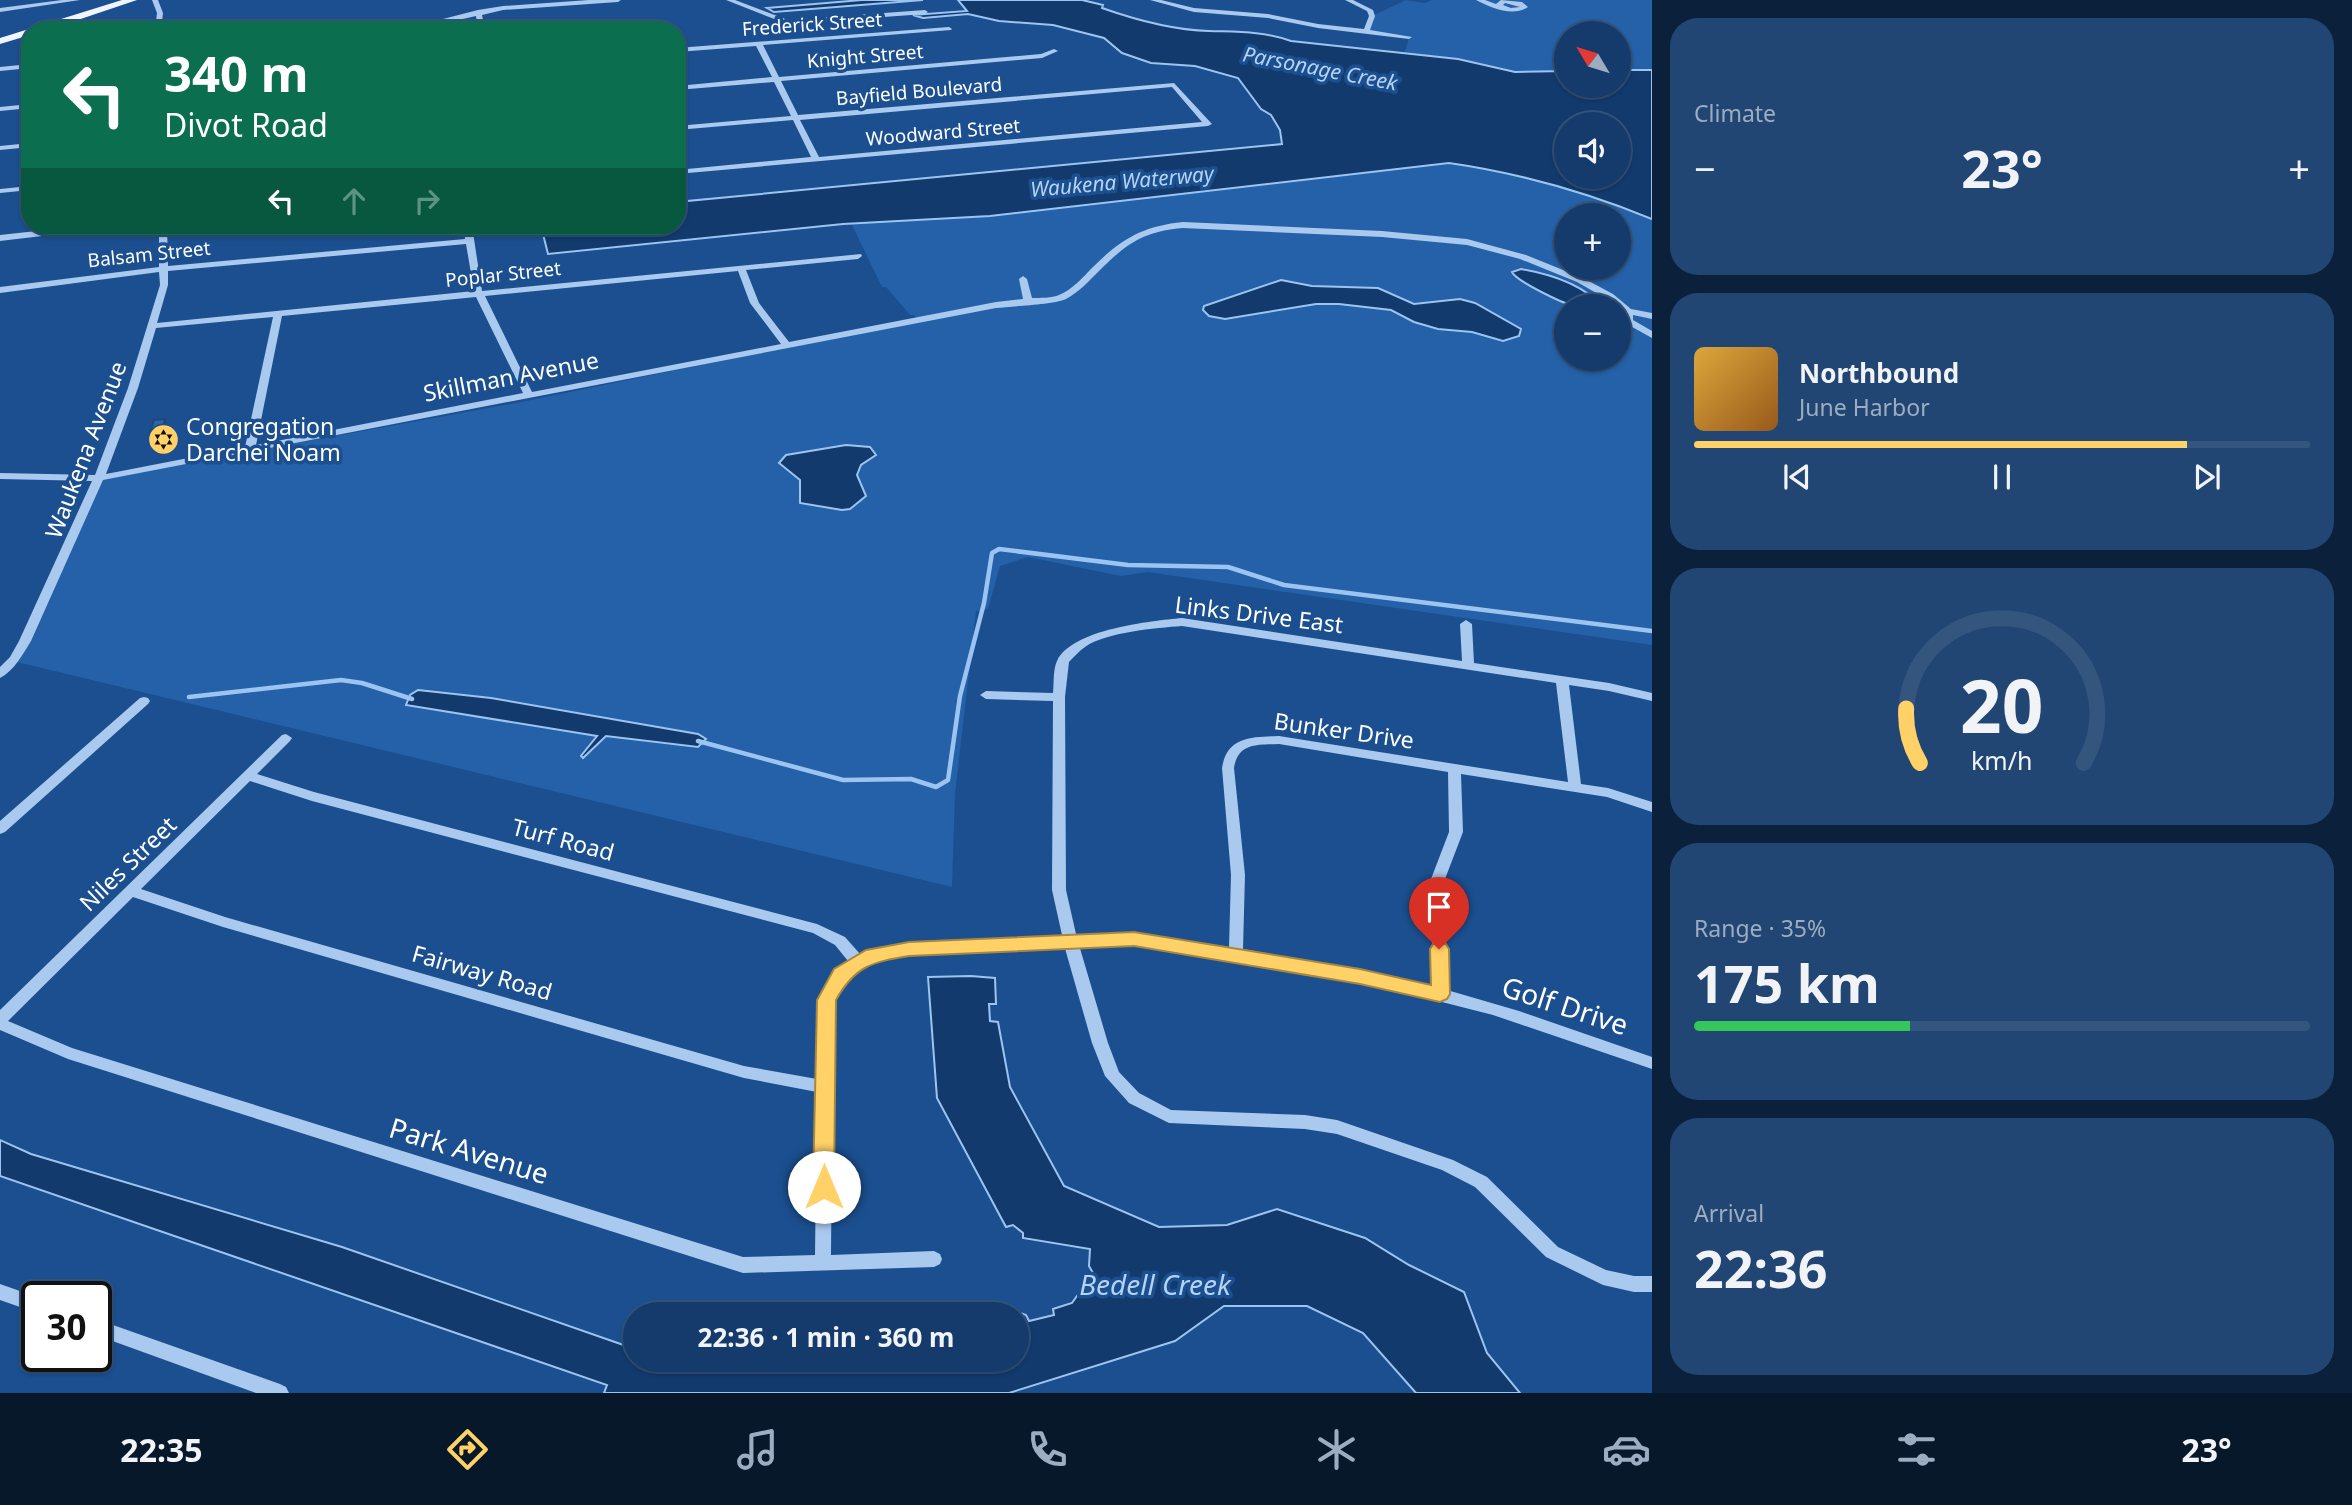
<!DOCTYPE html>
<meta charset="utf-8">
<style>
body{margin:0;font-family:"Noto Sans",sans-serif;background:#214673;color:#f1f3f6;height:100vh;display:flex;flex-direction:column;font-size:26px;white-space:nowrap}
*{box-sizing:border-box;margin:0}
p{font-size:23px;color:#9dadc1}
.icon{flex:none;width:38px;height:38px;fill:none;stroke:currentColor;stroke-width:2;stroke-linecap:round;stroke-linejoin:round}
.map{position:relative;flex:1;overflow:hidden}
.details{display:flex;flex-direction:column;gap:18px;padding:18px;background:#0b203b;width:700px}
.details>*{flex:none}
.hud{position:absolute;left:21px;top:21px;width:665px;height:214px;border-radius:28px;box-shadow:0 2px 5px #0004,0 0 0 2px #33557e;background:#0b6e4f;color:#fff;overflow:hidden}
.needle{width:46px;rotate:308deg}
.controls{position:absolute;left:1554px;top:21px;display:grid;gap:14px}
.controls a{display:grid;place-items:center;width:77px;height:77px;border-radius:50%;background:#143b6b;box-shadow:0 2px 5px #0004,0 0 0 2px #33557e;font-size:35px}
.speed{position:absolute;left:21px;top:1281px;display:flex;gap:14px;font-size:35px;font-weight:700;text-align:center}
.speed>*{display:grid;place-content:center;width:91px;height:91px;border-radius:50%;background:#143b6b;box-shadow:0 2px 5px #0004,0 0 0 2px #33557e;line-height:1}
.speed .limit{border:4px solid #111;border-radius:10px;background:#fff;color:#111}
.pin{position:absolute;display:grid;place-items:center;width:60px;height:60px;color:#fff;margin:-72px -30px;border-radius:50% 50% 50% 0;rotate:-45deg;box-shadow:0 0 7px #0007}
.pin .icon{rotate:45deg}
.me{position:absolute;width:77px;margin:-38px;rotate:0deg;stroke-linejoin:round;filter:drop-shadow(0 0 5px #0008)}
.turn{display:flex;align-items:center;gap:24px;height:147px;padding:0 28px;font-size:32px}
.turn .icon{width:91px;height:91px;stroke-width:2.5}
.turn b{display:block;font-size:49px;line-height:60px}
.lanes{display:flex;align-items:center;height:66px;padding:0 28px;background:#0003;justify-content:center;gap:35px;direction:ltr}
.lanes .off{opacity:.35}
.big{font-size:52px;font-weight:700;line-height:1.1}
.details .tile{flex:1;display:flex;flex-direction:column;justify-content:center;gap:10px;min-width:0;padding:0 24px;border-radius:28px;background:#214673}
.details .dial{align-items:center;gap:0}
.dial svg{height:182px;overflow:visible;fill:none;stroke:#33557e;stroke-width:7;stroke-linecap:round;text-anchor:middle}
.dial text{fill:#f1f3f6;stroke:none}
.song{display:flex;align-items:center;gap:21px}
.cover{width:84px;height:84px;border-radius:10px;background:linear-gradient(135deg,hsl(40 70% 55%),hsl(30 70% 35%))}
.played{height:7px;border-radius:4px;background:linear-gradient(90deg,#ffd166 80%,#33557e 80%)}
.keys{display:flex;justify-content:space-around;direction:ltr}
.heat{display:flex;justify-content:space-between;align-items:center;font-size:38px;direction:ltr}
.charge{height:10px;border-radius:5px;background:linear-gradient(90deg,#34c759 35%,#33557e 0)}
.trip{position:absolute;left:623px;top:1302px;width:406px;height:70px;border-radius:35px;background:#143b6b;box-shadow:0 2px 5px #0004,0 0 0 2px #33557e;font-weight:700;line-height:70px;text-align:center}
.tab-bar{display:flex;height:112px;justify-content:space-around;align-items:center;background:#08182b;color:#9dadc1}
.tab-bar .icon{width:49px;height:49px}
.tab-bar .active{color:#ffd166}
.tab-bar b{font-size:32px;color:#f1f3f6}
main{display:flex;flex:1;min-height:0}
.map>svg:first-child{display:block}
.green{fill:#2461a8;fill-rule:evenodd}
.water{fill:#123a6d;stroke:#9cc4f0;stroke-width:2;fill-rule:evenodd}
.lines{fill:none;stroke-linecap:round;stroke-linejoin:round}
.stream{stroke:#9cc4f0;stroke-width:4.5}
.minor{fill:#a9c9ee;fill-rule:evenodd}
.major{fill:#f0f6ff;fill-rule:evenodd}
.wall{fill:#245895}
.shaded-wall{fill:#1d4779}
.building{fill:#2a66ad;stroke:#1d4779;stroke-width:2}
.route{fill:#ffd166;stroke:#a68842;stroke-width:2}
.labels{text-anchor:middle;stroke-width:7;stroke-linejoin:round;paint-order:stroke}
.far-street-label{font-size:19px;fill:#fff;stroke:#1b4f8f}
.far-water-label{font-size:21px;font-style:italic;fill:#b5d3f5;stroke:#1b4f8f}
.street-label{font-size:23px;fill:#fff;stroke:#1b4f8f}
.poi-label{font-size:23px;fill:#fff;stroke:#1b4f8f;text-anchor:start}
.near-street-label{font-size:28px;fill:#fff;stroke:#1b4f8f}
.near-water-label{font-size:28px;font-style:italic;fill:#b5d3f5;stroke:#1b4f8f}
</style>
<main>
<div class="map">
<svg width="1652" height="1393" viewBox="0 0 1652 1393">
<rect width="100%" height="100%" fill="#1b4f8f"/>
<path class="green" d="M1406 0 1425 3 1432 0H1652V70H1619V33H1566V71L1515 72 1458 59 1404 54 1409 38 1366 32 1372 16Z
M1448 160 1540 171 1652 216V645L1148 572 1121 576 1028 557 1000 566 988 609 976 611 955 794 952 887 17 662 101 479 521 402 919 320 914 315H910L886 287H882L851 223ZM1566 215H1619V268H1566ZM1566 306H1619V359H1566ZM418 690 491 698 698 734 706 739 673 745 606 736 594 746H587L597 736 426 708Z"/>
<path class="water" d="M862 0H923L774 12 767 8Z
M958 0H1082L1103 5 1102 8C1136 20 1173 30 1209 31 1239 32 1262 31 1291 41L1458 59 1515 72 1566 71V86H1619V70H1652V219C1586 192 1519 173 1449 163L990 216 843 224 548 254 541 226H677V202L1282 144 1280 130 1271 115 1261 109 1238 78 1195 66 1151 63 1122 53 1104 38 1053 25 999 21 968 14 923 18 913 15 967 11ZM1566 124H1619V177H1566Z
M1521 269C1550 274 1582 284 1602 306 1594 306 1582 308 1574 306 1562 303 1516 281 1512 272Z
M1281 280 1312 286 1378 288 1414 304 1460 299 1475 303 1521 329 1519 336 1503 341 1472 332 1438 329 1414 322 1391 310 1339 304H1316L1225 319 1209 316 1203 310 1204 306Z
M846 445 870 447 876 455 861 465 857 475 866 496 850 509 842 510 800 503V480L779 463 786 455Z
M418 690 491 698 698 734 706 739 698 747 606 736 583 758 581 756 597 736 406 705 410 695Z
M971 976 995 978 996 1004H989L990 1021 998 1022 1010 1087 1064 1186 1159 1227 1227 1225 1277 1209 1365 1238 1409 1265 1464 1292 1487 1353 1520 1393H1416L1363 1333 1307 1306H1224L1175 1341 1009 1393H604L607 1385 0 1176V1140L31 1154 342 1247 635 1349V1360H1017V1314H954L991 1302 1026 1315 1029 1321 1054 1315 1053 1309 1072 1303 1079 1293 1092 1289 1097 1280 1089 1266 1090 1249 1023 1238V1233L1013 1225 1006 1227 937 1098 928 977Z
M768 1301 795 1308 862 1314H756Z"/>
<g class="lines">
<path class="stream" d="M189 697 341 680 362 683 412 699
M698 741 843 780 911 779 936 787 948 780 960 696 984 603 992 553 999 549 1128 565 1228 567 1284 585 1652 631"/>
<path class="minor" d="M62 0H80L0 12V8Z
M152 0H158L163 13 161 30H155L157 13Z
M589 0H621L618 2 503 10 482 15 485 30H478L476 16 414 30H400L478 10 503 6Z
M726 0H735L788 20 925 10 928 12 925 14 787 24Z
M1150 0H1161L1194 8 1268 14 1318 24 1364 29 1369 16 1367 11 1345 0H1353L1373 10 1375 16 1370 30 1412 37 1409 39 1318 28 1268 18 1194 12Z
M1476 0H1485L1496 4 1501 0 1522 2 1528 7C1513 17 1491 8 1476 0ZM1505 3 1520 7 1511 8 1503 5Z
M292 22 347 30H324L292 26 223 30Z
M949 27 952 29 951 30 763 45 779 77 1041 54 1054 49 1058 51 1042 58 781 81 798 115 1174 83 1212 124 1208 126 677 174V170L811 157 793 120 677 130V126L791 116 774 82 677 90V86L772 77 756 46 677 52V48ZM1172 87 1202 122 819 157 800 120Z
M30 64V68L0 71V67Z
M30 104V108L0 111V107Z
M30 143V147L0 150V146Z
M30 186V190L0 193V189Z
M1183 222 1382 231 1467 239 1526 255 1583 278 1613 294 1631 309 1652 313V319L1633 315V320L1652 331V338L1625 323 1623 312 1619 306 1577 282 1520 259 1467 245 1382 237 1183 228C1144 231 1126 244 1099 271 1089 281 1079 292 1066 299 1053 305 1012 306 996 308L103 480 31 641C23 654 14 671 0 678V667L10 657 19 641 92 481 0 479V473L95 475 128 388 160 285 159 272 0 293V287L159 267V226H167L168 266 465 239 464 226H472L482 291 861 254 862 256 858 259 746 270 759 303 789 342 996 302 1023 299 1019 279 1023 276 1027 279 1032 298C1040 298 1052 298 1059 295 1072 290 1083 277 1093 267 1121 239 1143 226 1183 222ZM466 244 474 291 157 323 168 285V271ZM738 271 750 303 781 344 532 392 485 296ZM476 297 523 393 256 445 282 316ZM273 317 245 447 106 474 138 388 156 328Z
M82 226H105L101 229 0 241V235Z
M1182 618 1462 661 1460 624 1466 620 1472 624 1474 663 1609 683 1652 693V701L1609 691 1569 685 1581 784 1608 788 1652 802V812L1607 797 1461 774 1463 832 1445 879 1447 990 1519 1011 1652 1057V1069L1493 1015 1371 984 1166 947 1079 945 1108 1043 1119 1072 1139 1093 1171 1110 1305 1115 1337 1120 1453 1160 1487 1177 1558 1247 1606 1270 1634 1276H1652V1292H1634L1603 1285 1546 1257 1475 1187 1442 1170 1337 1134 1305 1129 1169 1123 1129 1103 1105 1076 1092 1043 1064 945 892 956C866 961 843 974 833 1000L831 1255 934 1251 940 1254 942 1259 940 1264 934 1267 743 1273 68 1059 0 1030V1010L282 735 286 734 292 738 290 741 257 774 314 792 817 924 845 937 860 954 880 947 903 943 1062 935 1052 890 1053 701 986 699 980 695 986 691 1053 693C1054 683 1053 669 1057 661 1072 629 1151 621 1182 618ZM1182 626 1556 683 1568 782 1279 736C1252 737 1227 736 1222 768L1231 875 1229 947 1166 937 1076 934 1066 890 1065 697 1069 662C1074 657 1079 651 1085 647 1106 632 1156 628 1182 626ZM1279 744 1448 772 1449 832 1431 879 1433 987 1337 966 1243 949 1245 875 1234 768C1238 742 1258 745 1279 744ZM250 781 312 801 813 933 835 945 848 961 833 974 819 1000 817 1079 744 1066 225 917 141 889ZM133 897 223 927 744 1078 817 1092 815 1255 743 1257 72 1048 8 1021Z
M144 697 148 698 150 701 148 704 5 832 0 834V821L140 698Z
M0 1284 37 1297V1313L0 1300Z
M96 1319 280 1384 286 1387 289 1393H256L96 1335Z"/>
<path class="major" d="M122 0H137L48 30H30V35L0 44V38Z"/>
</g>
<path class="wall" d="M165 419 168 429 164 442 152 443 150 433Z"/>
<path class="shaded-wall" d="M165 419 168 429 164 442 162 432Z"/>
<path class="building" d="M165 419 162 432 150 433 154 420Z"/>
<path class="route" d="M1134 932 1360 969 1431 985 1430 949 1433 944H1446L1449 949 1450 994 1447 999 1440 1002 1360 984 1134 946 909 956C872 962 855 966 836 1000L834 1187 831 1193 824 1196 816 1193 813 1187 817 1000 834 969 866 950 909 942Z"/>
<defs>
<symbol id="synagogue-disc" viewBox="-11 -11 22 22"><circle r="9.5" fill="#ffd166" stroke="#1b4f8f"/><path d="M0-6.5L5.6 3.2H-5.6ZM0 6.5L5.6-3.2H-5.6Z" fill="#111"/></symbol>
</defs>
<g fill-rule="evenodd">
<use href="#synagogue-disc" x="146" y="422" width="35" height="35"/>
</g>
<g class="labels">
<g class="far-street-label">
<text transform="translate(812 24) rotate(-4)" y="7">Frederick Street</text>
<text transform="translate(865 56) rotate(-5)" y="7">Knight Street</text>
<text transform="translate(919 91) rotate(-5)" y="7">Bayfield Boulevard</text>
<text transform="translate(943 132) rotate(-5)" y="7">Woodward Street</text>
<text transform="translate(149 254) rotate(-6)" y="7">Balsam Street</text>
<text transform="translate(503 274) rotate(-6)" y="7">Poplar Street</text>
</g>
<g class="far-water-label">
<text transform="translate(1320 69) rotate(11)" y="7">Parsonage Creek</text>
<text transform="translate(1122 182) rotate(-5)" y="7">Waukena Waterway</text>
</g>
<g class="street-label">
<text transform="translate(511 377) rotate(-11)" y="8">Skillman Avenue</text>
<text transform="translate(86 450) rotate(-69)" y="8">Waukena Avenue</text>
<text transform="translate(1259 615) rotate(7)" y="8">Links Drive East</text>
<text transform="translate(1344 731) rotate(8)" y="8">Bunker Drive</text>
<text transform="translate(563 840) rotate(15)" y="8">Turf Road</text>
<text transform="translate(128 864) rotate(-44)" y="8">Niles Street</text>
<text transform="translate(482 973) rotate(16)" y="8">Fairway Road</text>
</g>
<g class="poi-label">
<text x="186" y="435">Congregation<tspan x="186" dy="26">Darchei Noam</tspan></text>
</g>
<g class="near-street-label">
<text transform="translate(1565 1006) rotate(18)" y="10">Golf Drive</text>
<text transform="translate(469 1151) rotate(17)" y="10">Park Avenue</text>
</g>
<g class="near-water-label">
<text x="1155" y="1295">Bedell Creek</text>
</g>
</g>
</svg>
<div class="controls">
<a><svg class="needle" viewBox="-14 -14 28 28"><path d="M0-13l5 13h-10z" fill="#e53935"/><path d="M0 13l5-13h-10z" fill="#9dadc1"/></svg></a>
<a><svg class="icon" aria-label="sound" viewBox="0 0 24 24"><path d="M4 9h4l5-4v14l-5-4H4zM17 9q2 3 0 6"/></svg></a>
<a>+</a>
<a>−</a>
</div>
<div class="speed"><div class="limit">30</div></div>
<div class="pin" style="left:1439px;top:949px;background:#d93025"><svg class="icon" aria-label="arrive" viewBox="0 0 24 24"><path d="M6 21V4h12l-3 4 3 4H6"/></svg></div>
<svg class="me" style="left:824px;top:1187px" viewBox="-20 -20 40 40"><circle r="19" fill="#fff"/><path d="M0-13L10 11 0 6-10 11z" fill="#ffd166"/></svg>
<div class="trip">22:36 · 1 min · 360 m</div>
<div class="hud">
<div class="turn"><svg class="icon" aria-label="left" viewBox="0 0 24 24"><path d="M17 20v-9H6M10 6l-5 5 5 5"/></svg><div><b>340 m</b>Divot Road</div></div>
<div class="lanes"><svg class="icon" aria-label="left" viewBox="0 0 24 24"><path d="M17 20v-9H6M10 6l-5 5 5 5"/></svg><svg class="icon off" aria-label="ahead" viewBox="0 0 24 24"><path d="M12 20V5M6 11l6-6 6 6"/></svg><svg class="icon off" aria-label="right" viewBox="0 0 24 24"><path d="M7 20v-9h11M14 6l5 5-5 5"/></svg></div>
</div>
</div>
<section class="details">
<div class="tile"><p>Climate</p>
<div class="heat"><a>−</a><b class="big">23°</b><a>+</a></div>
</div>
<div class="tile">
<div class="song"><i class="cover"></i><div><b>Northbound</b><p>June Harbor</p></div></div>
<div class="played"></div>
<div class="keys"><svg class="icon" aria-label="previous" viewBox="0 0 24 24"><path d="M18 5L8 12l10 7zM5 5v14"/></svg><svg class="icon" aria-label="pause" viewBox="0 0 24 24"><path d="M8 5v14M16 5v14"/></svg><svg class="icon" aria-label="next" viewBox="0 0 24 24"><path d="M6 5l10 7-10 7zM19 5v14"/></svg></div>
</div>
<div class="tile dial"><svg viewBox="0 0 100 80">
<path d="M14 69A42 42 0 1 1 86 69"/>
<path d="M14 69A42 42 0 0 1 8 45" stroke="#ffd166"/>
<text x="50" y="56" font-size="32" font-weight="700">20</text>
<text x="50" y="72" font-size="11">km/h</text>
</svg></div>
<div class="tile"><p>Range · 35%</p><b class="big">175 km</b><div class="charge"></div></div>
<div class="tile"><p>Arrival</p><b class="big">22:36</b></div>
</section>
</main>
<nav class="tab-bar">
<b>22:35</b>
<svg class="icon active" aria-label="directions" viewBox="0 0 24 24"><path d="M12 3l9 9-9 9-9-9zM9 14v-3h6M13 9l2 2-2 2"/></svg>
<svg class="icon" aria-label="music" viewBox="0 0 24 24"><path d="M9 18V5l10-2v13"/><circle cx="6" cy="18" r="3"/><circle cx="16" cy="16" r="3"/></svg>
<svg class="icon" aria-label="phone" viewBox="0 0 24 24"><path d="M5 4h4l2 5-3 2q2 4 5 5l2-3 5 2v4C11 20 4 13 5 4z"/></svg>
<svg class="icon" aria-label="climate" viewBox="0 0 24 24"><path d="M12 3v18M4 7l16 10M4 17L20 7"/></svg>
<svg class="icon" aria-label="car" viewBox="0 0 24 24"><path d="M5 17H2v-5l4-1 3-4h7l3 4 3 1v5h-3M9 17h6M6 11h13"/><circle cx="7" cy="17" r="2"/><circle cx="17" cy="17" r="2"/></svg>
<svg class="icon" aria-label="filters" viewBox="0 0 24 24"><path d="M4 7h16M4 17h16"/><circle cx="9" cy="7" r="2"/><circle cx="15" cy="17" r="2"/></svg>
<b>23°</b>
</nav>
